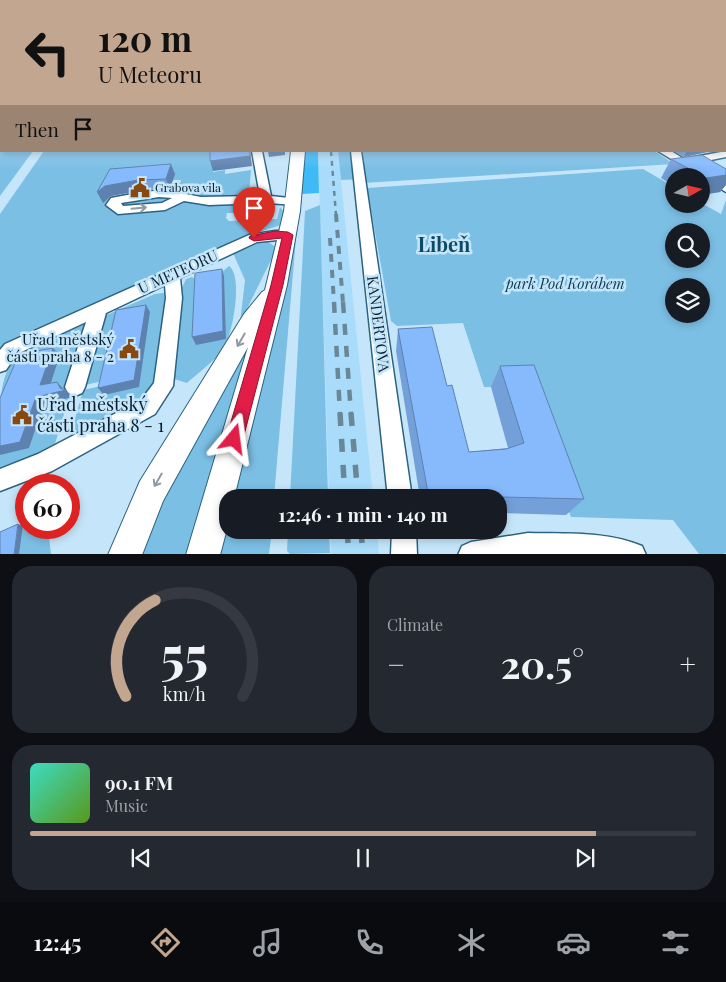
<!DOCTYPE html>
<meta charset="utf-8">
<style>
body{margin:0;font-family:"Playfair Display",serif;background:#242831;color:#f1f3f6;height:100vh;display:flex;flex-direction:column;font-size:19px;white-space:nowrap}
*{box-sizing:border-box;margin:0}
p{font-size:16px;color:#9ea1a6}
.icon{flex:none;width:28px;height:28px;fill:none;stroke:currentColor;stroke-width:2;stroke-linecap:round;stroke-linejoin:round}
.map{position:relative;height:554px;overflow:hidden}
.sheet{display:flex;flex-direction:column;gap:12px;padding:12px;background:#0d0f14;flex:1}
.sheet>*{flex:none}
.guide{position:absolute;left:0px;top:0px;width:726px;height:152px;box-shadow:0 2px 8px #0003;background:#c2a68f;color:#111;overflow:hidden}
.needle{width:32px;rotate:82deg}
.fabs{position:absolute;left:665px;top:168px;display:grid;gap:10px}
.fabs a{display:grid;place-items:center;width:45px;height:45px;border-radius:50%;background:#171b24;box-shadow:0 2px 8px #0003;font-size:25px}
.speed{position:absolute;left:15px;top:474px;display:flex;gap:10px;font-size:25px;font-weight:700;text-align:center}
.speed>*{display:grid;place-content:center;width:65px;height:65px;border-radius:50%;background:#171b24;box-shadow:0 2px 8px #0003;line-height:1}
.speed .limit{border:8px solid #d22;background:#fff;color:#111}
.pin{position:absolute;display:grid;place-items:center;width:42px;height:42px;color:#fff;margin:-51px -21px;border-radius:50% 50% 50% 0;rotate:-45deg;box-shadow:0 0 5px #0007}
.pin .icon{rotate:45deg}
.me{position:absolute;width:55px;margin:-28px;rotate:16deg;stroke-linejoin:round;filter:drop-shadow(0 0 4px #0008)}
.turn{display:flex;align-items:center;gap:18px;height:105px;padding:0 15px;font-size:22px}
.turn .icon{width:65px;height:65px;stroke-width:2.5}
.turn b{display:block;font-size:35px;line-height:42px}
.then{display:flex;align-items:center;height:48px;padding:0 15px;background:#0003;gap:10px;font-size:19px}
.big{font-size:38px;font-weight:700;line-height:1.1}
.sheet .widget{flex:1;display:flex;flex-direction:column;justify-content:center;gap:8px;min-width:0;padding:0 18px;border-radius:20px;background:#242831}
.sheet .dial{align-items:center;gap:0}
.dial svg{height:130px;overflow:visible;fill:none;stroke:#363941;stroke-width:7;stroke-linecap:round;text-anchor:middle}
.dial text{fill:#f1f3f6;stroke:none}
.song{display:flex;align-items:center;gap:15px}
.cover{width:60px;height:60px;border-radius:8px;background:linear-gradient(135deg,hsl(170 70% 55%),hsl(90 70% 35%))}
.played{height:5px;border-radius:2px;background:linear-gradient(90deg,#c2a68f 85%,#363941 85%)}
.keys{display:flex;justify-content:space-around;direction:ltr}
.heat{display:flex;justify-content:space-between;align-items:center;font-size:28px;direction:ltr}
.sheet .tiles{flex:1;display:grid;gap:12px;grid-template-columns:1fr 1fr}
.widget:last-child{grid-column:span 2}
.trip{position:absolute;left:219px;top:489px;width:288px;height:50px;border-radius:20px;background:#171b24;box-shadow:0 2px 8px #0003;font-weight:700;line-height:50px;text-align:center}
.tab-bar{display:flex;height:80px;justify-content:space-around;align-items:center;background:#090b0e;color:#9ea1a6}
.tab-bar .icon{width:35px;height:35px}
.tab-bar .current{color:#c2a68f}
.tab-bar b{font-size:22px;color:#f1f3f6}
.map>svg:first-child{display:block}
.built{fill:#a9dcfa}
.green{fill:#7cbfe5;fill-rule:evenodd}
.forest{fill:#3fbaf6}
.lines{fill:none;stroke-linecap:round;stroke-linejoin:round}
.minor-casing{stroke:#2c6380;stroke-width:3}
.major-casing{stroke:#2c6380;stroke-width:2}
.minor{fill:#fff;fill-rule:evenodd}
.major{fill:#fff;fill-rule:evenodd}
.rail-far3{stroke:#6a8797;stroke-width:2.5;stroke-dasharray:5 5;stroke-linecap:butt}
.rail-far2{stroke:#6a8797;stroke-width:4;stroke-dasharray:8 8;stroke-linecap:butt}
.rail-far1{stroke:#6a8797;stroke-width:4.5;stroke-dasharray:11 11;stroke-linecap:butt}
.rail{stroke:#6a8797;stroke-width:5.5;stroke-dasharray:13 13;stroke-linecap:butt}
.wall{fill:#73a0d9}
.shaded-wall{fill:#5e82b0}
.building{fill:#86bafc;stroke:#5e82b0}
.oneway{stroke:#909aa0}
.route{fill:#e11d48;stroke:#92132f}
.labels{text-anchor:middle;stroke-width:5;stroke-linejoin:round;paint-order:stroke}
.far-poi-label{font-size:12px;fill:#081f2b;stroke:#c5e6fa;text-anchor:start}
.street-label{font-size:15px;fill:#081f2b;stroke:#c5e6fa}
.park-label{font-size:15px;font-style:italic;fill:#093e56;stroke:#c5e6fa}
.poi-label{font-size:15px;fill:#081f2b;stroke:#c5e6fa;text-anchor:end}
.near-poi-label{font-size:18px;fill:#081f2b;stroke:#c5e6fa;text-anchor:start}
.district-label{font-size:20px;font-weight:bold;fill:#0d4965;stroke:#c5e6fa}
</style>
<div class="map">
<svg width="726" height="555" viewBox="0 0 726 555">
<rect width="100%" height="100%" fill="#c5e6fa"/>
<path class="built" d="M318 151H338L373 497H329Z
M330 530H377L379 554H331Z"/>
<path class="green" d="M33 151 0 196V152Z
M44 151H213V172L225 170V174L251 170 248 206H251V208L236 210V213H227L226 218 229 221 277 219 280 207 284 212V224L262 231 158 275 4 345 0 349V214ZM174 174 173 180H181L180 183 172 184 169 192 145 194 146 192C133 193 125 192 113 198L108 197Z
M338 151H654L674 164 363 183V179L341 180Z
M643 169 674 187V204L701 203 721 214 726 200V553L723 554H699L673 520 571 517 523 387H484L463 323 397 326 391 321 367 188ZM674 231H701V259H674ZM674 286H701V314H674Z
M320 205 328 497H290L305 211Z
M294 238H296L274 497 233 498Z
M267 241 277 248 240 323 245 280 233 253 249 245Z
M229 266C244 276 232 339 222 351 212 363 198 373 187 383L174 379 181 290 186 279 192 277 198 281 215 278Z
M163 293 170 296 153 395 69 440 83 390 106 385 107 380 85 385 102 317 155 294Z
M89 320 68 392 46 397 60 355 0 427C0 398 0 374 19 352Z
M254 332 188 554 139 555 187 444Z
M69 398 54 447 0 475V455L44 404Z
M227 519 228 530H272L269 554 219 555Z
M26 522V528H48L51 554H19L23 526 4 533Z
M288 530H329L330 553 290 554 287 551Z"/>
<path class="forest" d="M305 151H318L319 193 302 194Z"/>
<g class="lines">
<defs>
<path id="minor" d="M252 151H262L271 196 298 199 300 202 298 205 266 203 209 205 184 201 165 210 118 214 106 205 111 198 143 192 166 190 201 197 260 196ZM159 197 172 198 162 203 123 206 121 203Z
M351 151H361L412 498H388Z
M658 151H671L684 159 726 151V157L691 164 726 184V192Z
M275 231H288L295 235 288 239 257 242 180 278 182 298 173 386 155 414 52 471 0 491V469L38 454 141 400 154 383 166 298 165 285 106 313 85 387 82 393 75 396 68 393 65 387 86 322 17 354 6 370 0 372V350L5 344 249 235Z
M392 530H416L417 555H391Z
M528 533C565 534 607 531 642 546L646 555H458L462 546 471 542Z"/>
<path id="major" d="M291 151H305L300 211 287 285 234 498H228V525L220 555H186L248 347 163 501 142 555H108L140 481 244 314 262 292 265 290 284 211Z"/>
</defs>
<use href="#minor" class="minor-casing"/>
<use href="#major" class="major-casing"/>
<use href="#minor" class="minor"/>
<use href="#major" class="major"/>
<path class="rail-far3" d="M331 151 336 215"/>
<path class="rail-far2" d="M336 214 343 303
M330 238 334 303"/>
<path class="rail-far1" d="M334 302 340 414
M343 302 351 414"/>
<path class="rail" d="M340 413 345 498
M351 413 358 498
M347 530 349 555
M361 530 363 555"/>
</g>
<path class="wall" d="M725 91H726V109H725Z
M674 151H711L684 157Z
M671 159 726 169V185L720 192 701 195V176H674V186L661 178Z
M110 169 175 174 170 189 143 190 111 196 103 203 97 192Z
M398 329 447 386 469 452 508 448 491 387 500 366 584 499 566 515 498 513V498H420L396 351Z"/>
<path class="shaded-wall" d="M250 151 252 166 213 171 210 161Z
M268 151H285V155L269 157Z
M687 151H711L684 157Z
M171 164 175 174 170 189 166 179Z
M726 175V185L720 192 701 195V185L706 178Z
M138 180 143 190 111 196 103 203 97 192 105 186Z
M222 269 224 276 226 339 196 345 192 337Z
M146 305 150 312 139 387 104 395 98 388Z
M53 348 60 355 48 392 40 385Z
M57 382 65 391 66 390 73 397 44 404 29 448 0 455V446L36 397 60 388Z
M18 524 23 526 19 555H14Z"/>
<path class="building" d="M725 127H726V141H725Z
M210 151H250V156L210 161Z
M702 155 726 169V175L706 178 671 159Z
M171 164 166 179 138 180 105 186 97 192 110 169Z
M222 269 223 331 192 337 195 273Z
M146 305 134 380 98 388 116 310Z
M432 327 447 386 452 385 469 452 506 449 524 443 500 366 534 365 584 499 503 497 498 498H429L398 329Z
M53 348 40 385 57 382 60 388 66 390 36 397 20 442 0 446V398L19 354Z
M18 524 14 555H0V532Z"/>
<defs><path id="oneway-shaft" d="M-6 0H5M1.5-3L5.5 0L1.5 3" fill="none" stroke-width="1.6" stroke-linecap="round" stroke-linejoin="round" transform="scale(1.25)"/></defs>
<g class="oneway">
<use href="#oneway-shaft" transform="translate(139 208) rotate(-5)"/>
<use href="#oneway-shaft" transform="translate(241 340) rotate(120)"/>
<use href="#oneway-shaft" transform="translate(158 480) rotate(120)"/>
</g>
<linearGradient id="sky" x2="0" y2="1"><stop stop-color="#95afed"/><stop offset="0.54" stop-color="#e5f4fd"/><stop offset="1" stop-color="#e5f4fd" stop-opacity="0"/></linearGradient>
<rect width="726" height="169" fill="url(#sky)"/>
<path class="route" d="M275 231 288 232 293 235 283 285 243 439 240 445 234 447 229 445 226 439 271 285 282 238 254 241 249 238 250 236Z"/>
<defs>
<symbol id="civic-bare" viewBox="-9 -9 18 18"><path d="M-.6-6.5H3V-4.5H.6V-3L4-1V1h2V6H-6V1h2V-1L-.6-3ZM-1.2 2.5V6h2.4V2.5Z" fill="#884812" stroke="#c5e6fa" stroke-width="2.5" paint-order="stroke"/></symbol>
</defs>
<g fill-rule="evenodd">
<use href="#civic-bare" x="126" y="174" width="28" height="28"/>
<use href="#civic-bare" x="115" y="335" width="28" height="28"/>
<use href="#civic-bare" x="8" y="401" width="28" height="28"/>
</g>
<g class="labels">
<g class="far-poi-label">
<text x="155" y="192">Grabova vila</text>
</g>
<g class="street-label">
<text transform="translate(178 272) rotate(-24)" y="5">U METEORU</text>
<text transform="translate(378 324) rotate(83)" y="5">KANDERTOVA</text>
</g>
<g class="park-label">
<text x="565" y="289">park Pod Korábem</text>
</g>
<g class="poi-label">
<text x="114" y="345">Uřad městský<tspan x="114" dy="17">části praha 8 - 2</tspan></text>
</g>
<g class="near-poi-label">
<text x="37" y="411">Uřad městský<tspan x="37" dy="21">části praha 8 - 1</tspan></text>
</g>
<g class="district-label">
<text x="444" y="252">Libeň</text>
</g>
</g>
</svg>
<div class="fabs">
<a><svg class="needle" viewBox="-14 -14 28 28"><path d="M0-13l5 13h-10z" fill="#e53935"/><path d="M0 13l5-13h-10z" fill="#9ea1a6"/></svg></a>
<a><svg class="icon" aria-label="search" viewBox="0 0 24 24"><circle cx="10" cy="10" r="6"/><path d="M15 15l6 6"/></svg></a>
<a><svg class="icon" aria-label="layers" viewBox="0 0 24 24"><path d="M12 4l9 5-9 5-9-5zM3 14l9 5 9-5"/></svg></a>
</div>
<div class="speed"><div class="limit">60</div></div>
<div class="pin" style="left:254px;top:238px;background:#d93025"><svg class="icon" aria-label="arrive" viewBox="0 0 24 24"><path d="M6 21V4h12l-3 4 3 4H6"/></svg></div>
<svg class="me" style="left:234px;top:439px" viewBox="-20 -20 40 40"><path d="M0-17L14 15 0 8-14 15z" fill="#e11d48" stroke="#fff" stroke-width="4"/></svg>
<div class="trip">12:46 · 1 min · 140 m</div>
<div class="guide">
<div class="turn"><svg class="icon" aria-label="left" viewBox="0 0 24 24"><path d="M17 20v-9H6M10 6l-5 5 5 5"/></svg><div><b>120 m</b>U Meteoru</div></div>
<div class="then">Then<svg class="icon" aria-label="arrive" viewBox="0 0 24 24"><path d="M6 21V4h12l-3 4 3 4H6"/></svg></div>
</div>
</div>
<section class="sheet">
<div class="tiles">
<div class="widget dial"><svg viewBox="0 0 100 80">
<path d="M14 69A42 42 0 1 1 86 69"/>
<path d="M14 69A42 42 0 0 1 32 10" stroke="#c2a68f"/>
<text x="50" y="56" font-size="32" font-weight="700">55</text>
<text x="50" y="72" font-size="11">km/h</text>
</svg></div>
<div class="widget"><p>Climate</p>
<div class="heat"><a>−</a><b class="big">20.5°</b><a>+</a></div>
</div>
<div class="widget">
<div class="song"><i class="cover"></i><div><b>90.1 FM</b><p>Music</p></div></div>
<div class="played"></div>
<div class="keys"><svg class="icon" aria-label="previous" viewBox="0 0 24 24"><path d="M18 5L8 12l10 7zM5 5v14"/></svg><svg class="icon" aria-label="pause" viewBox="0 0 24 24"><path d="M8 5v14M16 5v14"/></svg><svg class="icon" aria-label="next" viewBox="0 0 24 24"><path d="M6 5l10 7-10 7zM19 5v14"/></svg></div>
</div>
</div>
</section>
<nav class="tab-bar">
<b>12:45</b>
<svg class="icon current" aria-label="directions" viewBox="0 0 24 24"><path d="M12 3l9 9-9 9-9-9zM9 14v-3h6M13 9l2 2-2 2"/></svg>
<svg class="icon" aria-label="music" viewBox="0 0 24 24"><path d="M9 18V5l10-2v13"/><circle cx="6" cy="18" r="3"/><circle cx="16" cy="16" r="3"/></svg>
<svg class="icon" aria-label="phone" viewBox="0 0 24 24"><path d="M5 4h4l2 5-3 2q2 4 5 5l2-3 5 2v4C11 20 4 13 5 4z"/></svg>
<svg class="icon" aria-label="climate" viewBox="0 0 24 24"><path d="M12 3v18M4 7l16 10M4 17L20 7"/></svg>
<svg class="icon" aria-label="car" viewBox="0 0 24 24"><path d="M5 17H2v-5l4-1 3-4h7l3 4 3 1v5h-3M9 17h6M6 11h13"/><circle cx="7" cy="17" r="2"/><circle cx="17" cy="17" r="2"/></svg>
<svg class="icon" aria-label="filters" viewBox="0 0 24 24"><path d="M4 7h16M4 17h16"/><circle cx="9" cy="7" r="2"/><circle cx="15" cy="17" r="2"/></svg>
</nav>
